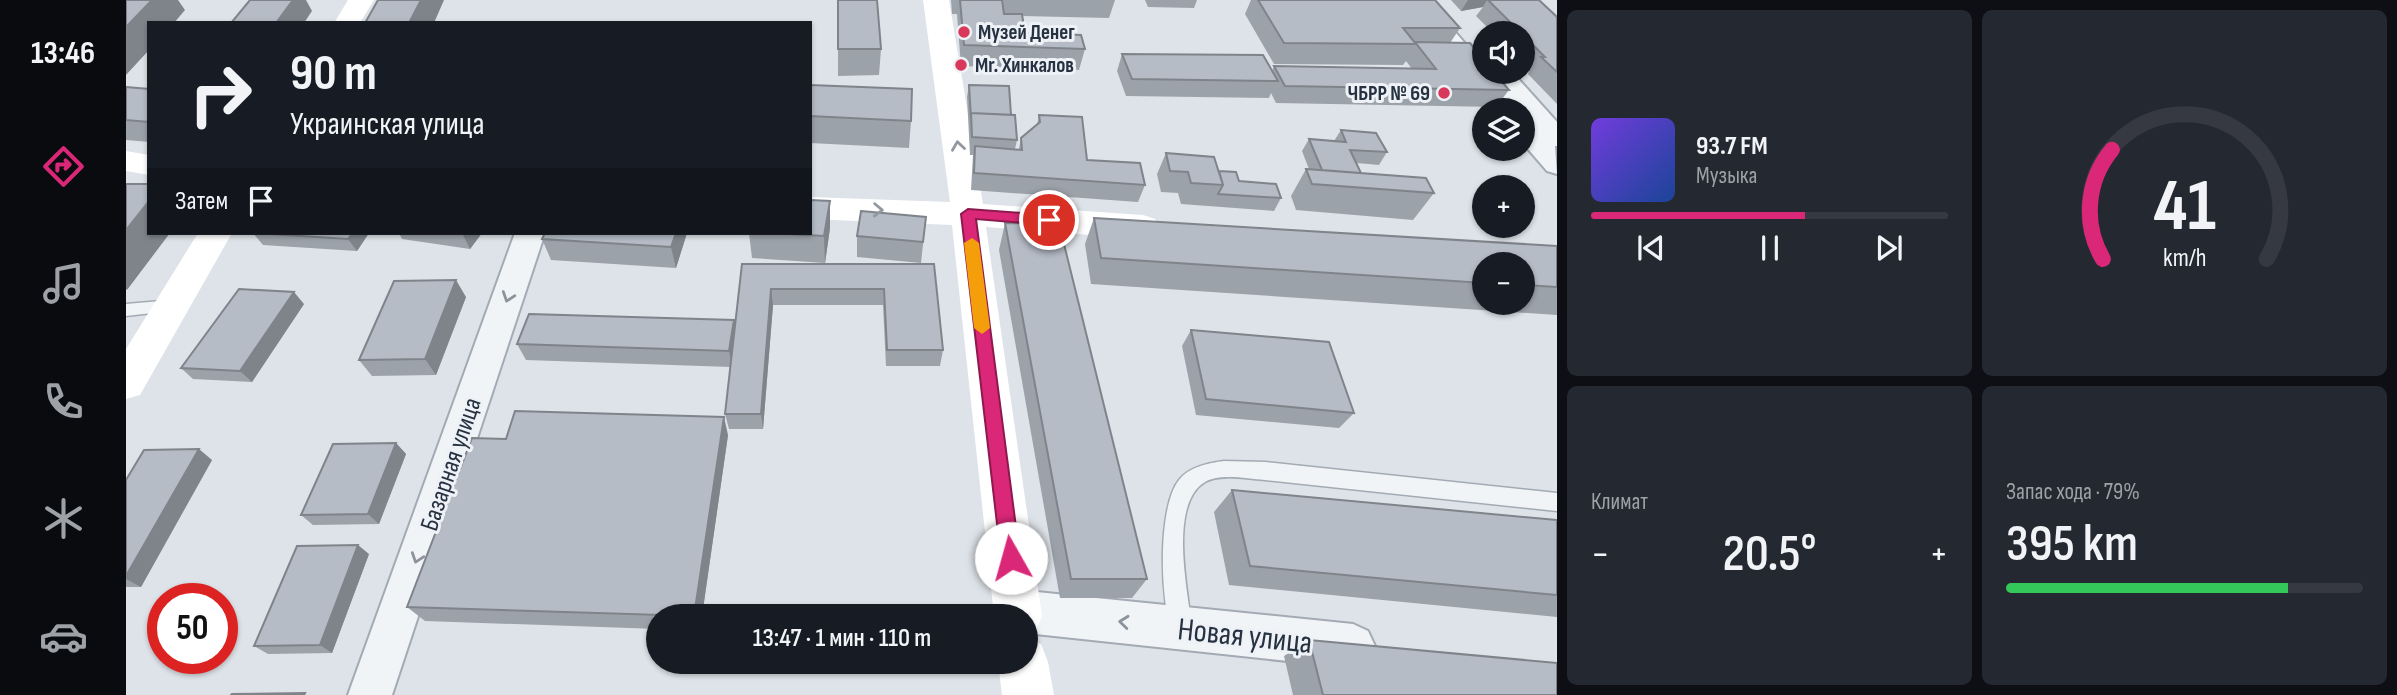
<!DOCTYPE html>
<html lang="ru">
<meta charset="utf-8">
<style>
body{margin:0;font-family:"Sofia Sans Condensed",sans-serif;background:#242831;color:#f1f3f6;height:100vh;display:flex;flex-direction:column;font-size:26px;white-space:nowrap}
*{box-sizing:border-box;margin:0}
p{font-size:23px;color:#9ea1a6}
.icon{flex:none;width:38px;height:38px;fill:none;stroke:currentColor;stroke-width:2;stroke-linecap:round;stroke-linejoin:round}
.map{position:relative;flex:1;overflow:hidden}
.side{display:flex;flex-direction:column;gap:10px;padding:10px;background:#0d0f14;width:840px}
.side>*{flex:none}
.top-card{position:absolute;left:21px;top:21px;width:665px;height:214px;border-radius:0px;box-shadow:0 2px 5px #0004;background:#171b24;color:#f1f3f6;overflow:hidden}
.controls{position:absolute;left:1346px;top:21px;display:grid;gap:14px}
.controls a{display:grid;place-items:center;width:63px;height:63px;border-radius:50%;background:#171b24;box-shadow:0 2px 5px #0004;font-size:35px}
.speed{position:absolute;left:21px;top:583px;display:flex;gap:14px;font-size:35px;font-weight:700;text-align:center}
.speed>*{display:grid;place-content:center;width:91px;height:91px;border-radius:50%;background:#171b24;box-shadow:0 2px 5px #0004;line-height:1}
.speed .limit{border:10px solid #d22;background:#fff;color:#111}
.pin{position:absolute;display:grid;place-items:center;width:60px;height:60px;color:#fff;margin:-30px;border:4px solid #fff;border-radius:50%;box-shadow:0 2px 7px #0007}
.me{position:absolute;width:77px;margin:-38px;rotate:353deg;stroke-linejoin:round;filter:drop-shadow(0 0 5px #0008)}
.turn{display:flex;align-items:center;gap:24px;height:147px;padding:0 28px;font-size:32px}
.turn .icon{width:91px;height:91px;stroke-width:2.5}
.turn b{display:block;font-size:49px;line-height:60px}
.then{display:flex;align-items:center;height:66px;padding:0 28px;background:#0003;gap:14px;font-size:26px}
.big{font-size:52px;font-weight:600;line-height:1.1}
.side .widget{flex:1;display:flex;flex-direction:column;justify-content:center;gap:10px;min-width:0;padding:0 24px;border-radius:10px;background:#242831}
.side .dial{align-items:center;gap:0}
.dial svg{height:182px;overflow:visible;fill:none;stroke:#363941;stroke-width:7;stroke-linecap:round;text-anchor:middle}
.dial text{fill:#f1f3f6;stroke:none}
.song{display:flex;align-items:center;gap:21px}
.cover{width:84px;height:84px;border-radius:10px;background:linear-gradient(135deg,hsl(260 70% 55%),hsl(220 70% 35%))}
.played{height:7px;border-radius:4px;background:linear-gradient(90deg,#db2777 60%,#363941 60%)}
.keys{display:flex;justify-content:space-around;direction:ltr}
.heat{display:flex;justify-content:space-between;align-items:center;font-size:38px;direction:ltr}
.charge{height:10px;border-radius:5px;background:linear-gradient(90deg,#34c759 79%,#363941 0)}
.side .tiles{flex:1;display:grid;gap:10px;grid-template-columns:repeat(2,1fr)}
.trip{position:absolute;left:520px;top:604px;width:392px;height:70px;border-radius:35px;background:#171b24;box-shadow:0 2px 5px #0004;font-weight:600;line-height:70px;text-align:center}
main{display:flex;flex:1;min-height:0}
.tab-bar{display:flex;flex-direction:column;width:126px;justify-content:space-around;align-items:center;background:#090b0e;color:#9ea1a6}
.tab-bar .icon{width:49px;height:49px}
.tab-bar .active{color:#db2777}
.tab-bar b{font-size:32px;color:#f1f3f6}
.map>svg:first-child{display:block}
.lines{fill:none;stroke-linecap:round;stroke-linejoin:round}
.lane-casing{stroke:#a3aab3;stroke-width:3}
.street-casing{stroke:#a3aab3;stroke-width:4}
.lane{fill:#f1f4f7;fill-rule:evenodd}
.street{fill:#f1f4f7;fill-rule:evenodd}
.secondary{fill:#fff;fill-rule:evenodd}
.wall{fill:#9ca2aa;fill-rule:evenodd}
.shaded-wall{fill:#7f848b}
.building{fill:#b5bcc6;stroke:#7f848b;stroke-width:2}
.oneway{stroke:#9298a0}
.oneway2{stroke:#8c939c}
.route{fill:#db2777;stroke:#8e194d;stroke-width:2}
.slow{fill:#f59e0b}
.poi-dot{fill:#d8395b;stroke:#eef2f6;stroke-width:2.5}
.labels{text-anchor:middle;stroke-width:6;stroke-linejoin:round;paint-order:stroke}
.far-poi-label{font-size:21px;font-weight:bold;fill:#263241;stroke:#eef2f6;text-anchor:start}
.street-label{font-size:26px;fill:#263241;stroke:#eef2f6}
.near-street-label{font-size:32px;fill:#263241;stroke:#eef2f6}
</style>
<main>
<nav class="tab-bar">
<b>13:46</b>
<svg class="icon active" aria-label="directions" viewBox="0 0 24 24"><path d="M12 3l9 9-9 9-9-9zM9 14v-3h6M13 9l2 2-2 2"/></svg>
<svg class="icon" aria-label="music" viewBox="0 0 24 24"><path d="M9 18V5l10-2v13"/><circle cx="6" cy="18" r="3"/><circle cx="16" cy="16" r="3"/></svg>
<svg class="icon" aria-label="phone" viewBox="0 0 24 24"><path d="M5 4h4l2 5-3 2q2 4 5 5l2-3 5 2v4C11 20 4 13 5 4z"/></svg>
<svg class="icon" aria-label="climate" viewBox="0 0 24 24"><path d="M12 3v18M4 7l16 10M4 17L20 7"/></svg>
<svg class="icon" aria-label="car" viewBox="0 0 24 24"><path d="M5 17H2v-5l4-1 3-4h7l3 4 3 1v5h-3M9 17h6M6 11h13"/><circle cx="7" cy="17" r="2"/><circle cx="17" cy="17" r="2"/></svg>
</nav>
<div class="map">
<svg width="1431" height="695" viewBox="0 0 1431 695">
<rect width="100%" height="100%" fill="#dee3e9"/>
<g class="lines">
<defs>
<path id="lane" d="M46 300 54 306 52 310 0 316V304Z
M1098 461 1139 462 1431 493V511L1139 480C1121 479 1095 473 1079 482 1042 504 1062 592 1066 628L1063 636 1055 639 1047 636C1034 603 1031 508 1053 480 1063 467 1082 463 1098 461Z"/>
<path id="street" d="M1278 0H1301L1358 65V72L1367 75 1369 72H1386L1431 122V146H1429L1431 174 1421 171 1396 142V119L1401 120 1396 110H1371Z
M389 233H419L266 695H222Z
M891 590 1227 624 1242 631 1249 646 1242 661 1227 668 900 633V616H872L870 611 876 596Z"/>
</defs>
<use href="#lane" class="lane-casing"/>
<use href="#street" class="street-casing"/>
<use href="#lane" class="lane"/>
<use href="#street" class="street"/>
<path class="secondary" d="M222 0H248L234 23H208Z
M797 0H823L857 204 1017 215 1029 219 1034 227 1029 235 1017 239 860 227 916 616 909 633 900 637V616H868L826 225 684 219V197L824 202Z
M0 151 23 155V175L0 171Z
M72 233H106L14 395 0 399V349Z
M900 638 915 644 922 662 928 695H876L872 662H900Z"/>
</g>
<path class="wall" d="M712 0 755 49 753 75 712 76Z
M825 0H989L983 18 896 16 899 33 959 49 953 70 835 66 831 14H826Z
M1019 0H1071L1068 8 1022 7Z
M1125 0H1309L1334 28 1324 43 1383 90 1370 107 1150 103 1145 93 1143 98 1000 96 991 71 996 54 1146 71 1148 66 1286 69 1280 61 1277 65 1148 64 1119 14Z
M1325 0H1413L1431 17V104L1402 74 1403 71 1396 64V33H1367L1350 16 1357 7 1335 11Z
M684 85 785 121 783 148 684 143Z
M843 85 885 115 891 140 889 149H893L895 138 911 125 913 115 961 160 1019 185 1012 202 845 190 847 155H844L841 97Z
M0 87 23 89V142L0 140Z
M1215 130 1261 152 1253 165 1231 163 1235 173 1308 193 1287 220 1170 210 1165 196 1180 169H1183L1176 151 1183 139 1208 141Z
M1040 153 1113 181 1155 198 1148 211 1055 204 1052 193 1035 192 1031 174Z
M704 201V228L699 263 626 258 623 233H684Z
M800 217 795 263 731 257V236Z
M968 218 1431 246V315L965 284 959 244ZM1358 264H1396V303H1358Z
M879 223 1021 579 1006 598H934L873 250Z
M127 233H243L231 251 137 245Z
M273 233H356L344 249 276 239Z
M561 233 550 268 425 260 416 239Z
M616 264H808L817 350 814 366H760L757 305H647L637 429H603L599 414 605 367 400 360 391 344 609 326Z
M340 297 310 375 246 376 233 360Z
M178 304 126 382 67 379 55 368Z
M1065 330 1228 413 1213 428 1070 415 1056 346Z
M602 435 576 616H532V629L299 621 281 607 380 439Z
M270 443 280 454 253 524 187 525 175 515Z
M86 460 15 587H0V480Z
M1106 490 1431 520V617L1103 585 1088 512Z
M243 554 206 653 142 654 128 646Z
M1183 640 1431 695H1167L1158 656Z"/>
<path class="shaded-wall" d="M26 0H52L59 10 48 23H23V50L0 75V27Z
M167 0H180L186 11 178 23H150Z
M295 0H318L308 23H283Z
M1342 0H1361L1357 7 1335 11Z
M23 201V233H44L1 290 0 289V230Z
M704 201V228L699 263 698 236Z
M227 233H243L231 251 222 239Z
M336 233H356L344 249Z
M550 233H561L550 268 545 247Z
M330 280 340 297 310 375 299 359Z
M645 289 647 305 637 429 635 414Z
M168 292 178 304 126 382 114 371Z
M608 320 611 336 606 367 603 351Z
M598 417 602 435 576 616H568Z
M270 443 280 454 253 524 242 514Z
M73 449 86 460 15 587 0 579V576Z
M232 545 243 554 206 653 194 645Z"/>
<path class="building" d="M0 0H26L0 27Z
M124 0H167L150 23H105Z
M252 0H295L283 23H239Z
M712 0H751L755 49H712Z
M834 0H876L878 14H896L899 33 955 35 959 49 838 45Z
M1132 0H1309L1334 28H1277L1290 44 1158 43Z
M1362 0H1413L1431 17V72L1415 57H1419Z
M1289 42 1344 43 1358 60V72H1368L1383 90 1159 86 1148 66 1310 69Z
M996 54 1137 55 1152 81 1006 79Z
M684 85 786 89 785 121 684 116Z
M843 85 883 86 885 115 845 113V118Z
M0 87 23 89V122L0 120Z
M845 113 889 115 891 140 846 137Z
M913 115 956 117 961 160 1014 163 1019 185 848 173 849 146 896 150 895 138 914 122Z
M1215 130 1250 133 1261 152 1224 150 1235 173 1196 170 1183 139 1220 142Z
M1040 153 1088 157 1097 185 1065 183 1062 172 1044 171Z
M1180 169 1300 178 1308 193 1186 184Z
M1093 171 1110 172 1113 181 1150 184 1155 198 1092 194 1097 185Z
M0 184H23V201L0 230Z
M684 200 704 201 698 236 643 233H684Z
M735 211 800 217 797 242 731 236Z
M968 218 1431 246V287L1396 285V264H1358V283L975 258Z
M879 223 933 224 1021 579H945Z
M127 233H227L222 239Z
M419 233H550L545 247 416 239Z
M616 264H808L817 350H761L758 289H645L635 414H599Z
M330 280 299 359 233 360 268 281Z
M113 289 168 292 114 371 55 368Z
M403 314 608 320 603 351 391 344Z
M1065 330 1203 342 1228 413 1080 399Z
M389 411 598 417 568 616 281 607 346 438 380 439Z
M270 443 242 514 175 515 207 444Z
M73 449 0 576V480L18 450Z
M1106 490 1431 520V595L1124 566Z
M232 545 194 645 128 646 171 546Z
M1183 640 1431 663V695H1197Z
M179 693 178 695H105L106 694Z"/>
<defs><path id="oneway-chevron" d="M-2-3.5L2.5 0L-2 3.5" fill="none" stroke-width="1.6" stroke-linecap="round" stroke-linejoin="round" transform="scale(1.75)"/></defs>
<g class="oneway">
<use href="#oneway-chevron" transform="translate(832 146) rotate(-98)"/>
<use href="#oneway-chevron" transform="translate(752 210) rotate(2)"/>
</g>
<g class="oneway2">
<use href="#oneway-chevron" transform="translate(382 297) rotate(109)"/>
<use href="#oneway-chevron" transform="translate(291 558) rotate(109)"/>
<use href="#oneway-chevron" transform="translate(998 622) rotate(-174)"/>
</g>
<path class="route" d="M842 209 923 215 930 220 923 225 850 219 894 558 891 565 885 567 878 565 875 558 835 214Z"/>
<path class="slow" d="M846 238 853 243 864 328 856 334 848 328 838 243Z"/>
<g class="poi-dot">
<circle cx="838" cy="32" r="7"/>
<circle cx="835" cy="65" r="7"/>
<circle cx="1318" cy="93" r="7"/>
</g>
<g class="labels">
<g class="far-poi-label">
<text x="852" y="39">Музей Денег</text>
<text x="849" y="72">Mr. Хинкалов</text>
<text x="1304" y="100" text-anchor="end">ЧБРР № 69</text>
</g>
<g class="street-label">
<text transform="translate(324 464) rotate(-71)" y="9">Базарная улица</text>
</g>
<g class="near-street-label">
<text transform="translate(1119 635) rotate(6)" y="11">Новая улица</text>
</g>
</g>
</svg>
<div class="controls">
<a><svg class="icon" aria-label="sound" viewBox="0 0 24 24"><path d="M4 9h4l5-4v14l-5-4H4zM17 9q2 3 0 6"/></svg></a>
<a><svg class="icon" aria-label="layers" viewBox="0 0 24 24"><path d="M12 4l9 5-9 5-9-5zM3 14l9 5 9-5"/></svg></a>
<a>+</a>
<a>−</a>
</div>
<div class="speed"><div class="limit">50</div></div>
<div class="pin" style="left:923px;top:220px;background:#d93025"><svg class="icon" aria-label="arrive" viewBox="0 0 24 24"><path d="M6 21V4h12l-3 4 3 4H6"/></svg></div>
<svg class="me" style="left:885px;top:558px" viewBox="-20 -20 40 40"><circle r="19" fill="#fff"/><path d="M0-13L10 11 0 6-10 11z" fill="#db2777"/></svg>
<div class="trip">13:47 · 1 мин · 110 m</div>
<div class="top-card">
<div class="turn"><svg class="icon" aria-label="right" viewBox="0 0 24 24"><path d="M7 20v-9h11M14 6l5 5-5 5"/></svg><div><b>90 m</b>Украинская улица</div></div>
<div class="then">Затем<svg class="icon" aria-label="arrive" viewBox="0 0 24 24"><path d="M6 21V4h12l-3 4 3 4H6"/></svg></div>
</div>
</div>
<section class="side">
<div class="tiles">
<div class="widget">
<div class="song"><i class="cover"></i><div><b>93.7 FM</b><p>Музыка</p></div></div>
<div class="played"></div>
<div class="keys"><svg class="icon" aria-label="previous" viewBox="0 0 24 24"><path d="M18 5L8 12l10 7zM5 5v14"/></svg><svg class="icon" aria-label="pause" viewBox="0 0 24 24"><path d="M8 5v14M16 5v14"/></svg><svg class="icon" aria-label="next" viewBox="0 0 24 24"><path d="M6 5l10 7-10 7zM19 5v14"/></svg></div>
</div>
<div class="widget dial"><svg viewBox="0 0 100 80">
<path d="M14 69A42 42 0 1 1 86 69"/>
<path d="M14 69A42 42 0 0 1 18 21" stroke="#db2777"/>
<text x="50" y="56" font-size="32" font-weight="700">41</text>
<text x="50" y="72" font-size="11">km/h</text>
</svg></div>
<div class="widget"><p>Климат</p>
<div class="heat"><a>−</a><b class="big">20.5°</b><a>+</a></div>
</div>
<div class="widget"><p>Запас хода · 79%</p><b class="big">395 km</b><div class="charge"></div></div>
</div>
</section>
</main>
